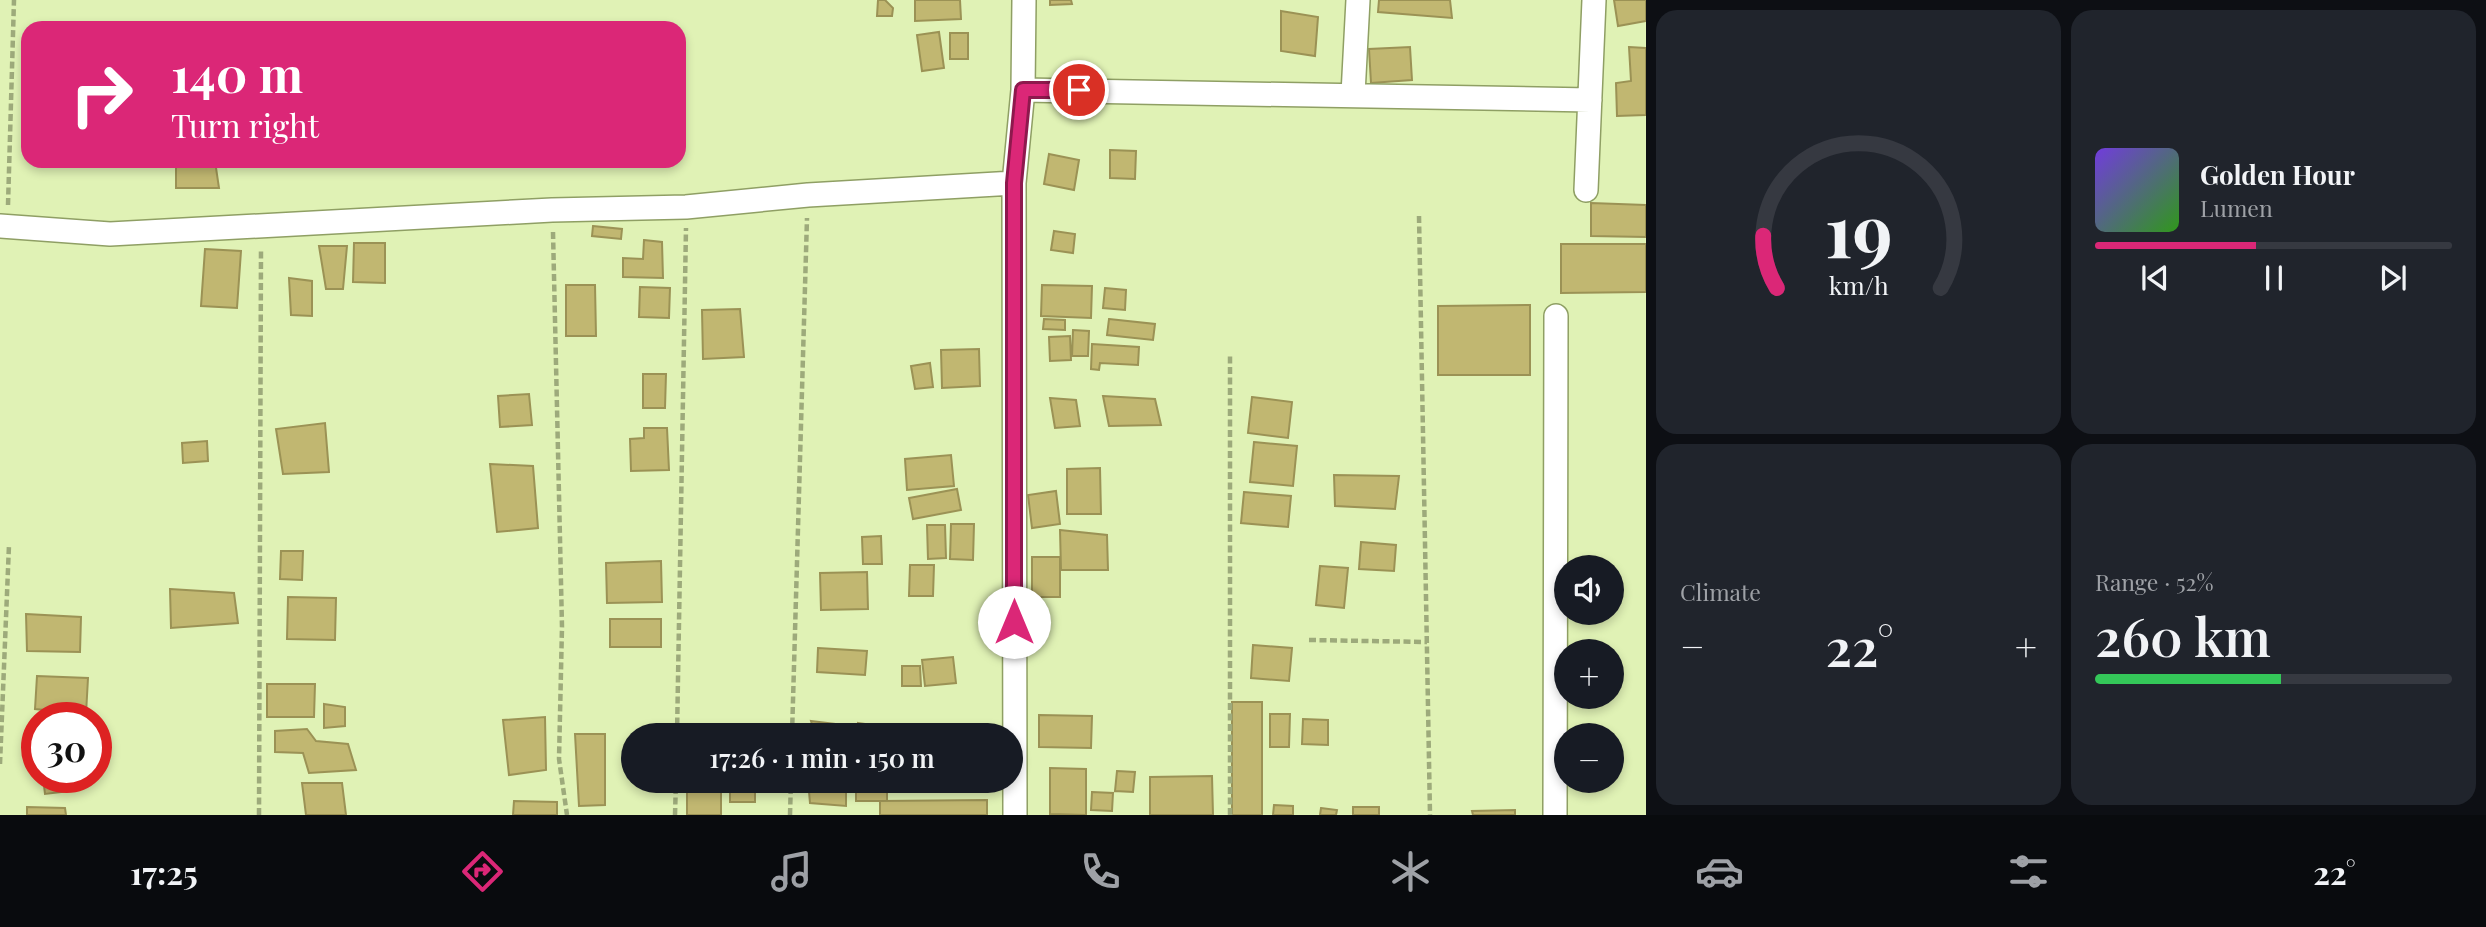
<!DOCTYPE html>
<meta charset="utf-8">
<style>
body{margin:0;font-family:"Playfair Display",serif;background:#20242c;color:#f1f3f6;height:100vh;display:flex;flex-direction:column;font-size:26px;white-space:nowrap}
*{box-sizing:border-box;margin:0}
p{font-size:23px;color:#9ea1a6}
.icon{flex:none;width:38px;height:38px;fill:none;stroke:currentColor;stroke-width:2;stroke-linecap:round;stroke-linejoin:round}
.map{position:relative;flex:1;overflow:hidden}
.side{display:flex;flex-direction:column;gap:10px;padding:10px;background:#0d0f14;width:840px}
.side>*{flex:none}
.banner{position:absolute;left:21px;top:21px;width:665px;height:147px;border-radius:21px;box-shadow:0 4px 10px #0003;background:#db2777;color:#fff;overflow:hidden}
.tools{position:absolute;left:1554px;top:555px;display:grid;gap:14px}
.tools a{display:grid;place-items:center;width:70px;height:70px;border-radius:50%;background:#171b24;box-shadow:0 4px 10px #0003;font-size:35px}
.speed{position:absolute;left:21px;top:702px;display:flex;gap:14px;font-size:35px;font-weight:700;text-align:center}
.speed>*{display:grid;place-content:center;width:91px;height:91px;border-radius:50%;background:#171b24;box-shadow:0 4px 10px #0003;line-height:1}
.speed .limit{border:10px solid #d22;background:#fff;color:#111}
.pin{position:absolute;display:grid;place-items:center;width:60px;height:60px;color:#fff;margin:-30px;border:4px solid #fff;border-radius:50%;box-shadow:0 2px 7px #0007}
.me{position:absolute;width:77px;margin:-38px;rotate:0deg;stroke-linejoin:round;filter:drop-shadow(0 0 5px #0008)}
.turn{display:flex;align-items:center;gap:24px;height:147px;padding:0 35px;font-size:32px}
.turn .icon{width:91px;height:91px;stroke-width:2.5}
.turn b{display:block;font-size:49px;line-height:60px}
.big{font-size:52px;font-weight:600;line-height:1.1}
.side .card{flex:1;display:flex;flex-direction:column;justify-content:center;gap:10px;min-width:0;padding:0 24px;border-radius:21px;background:#20242c}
.side .dial{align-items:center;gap:0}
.dial svg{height:182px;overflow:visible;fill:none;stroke:#363941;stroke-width:7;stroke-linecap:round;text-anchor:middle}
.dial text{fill:#f1f3f6;stroke:none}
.song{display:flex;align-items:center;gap:21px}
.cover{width:84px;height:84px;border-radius:10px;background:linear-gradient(135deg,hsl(260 70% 55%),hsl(110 70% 35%))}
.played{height:7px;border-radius:4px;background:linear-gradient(90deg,#db2777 45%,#363941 45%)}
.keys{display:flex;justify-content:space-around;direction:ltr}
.heat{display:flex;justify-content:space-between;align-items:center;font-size:38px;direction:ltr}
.charge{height:10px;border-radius:5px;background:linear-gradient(90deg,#34c759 52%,#363941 0)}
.side .tiles{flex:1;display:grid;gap:10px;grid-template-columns:repeat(2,1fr)}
.trip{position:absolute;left:621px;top:723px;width:402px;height:70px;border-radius:35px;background:#171b24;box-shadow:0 4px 10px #0003;font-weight:600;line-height:70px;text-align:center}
.tab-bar{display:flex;height:112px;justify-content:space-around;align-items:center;background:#090b0e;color:#9ea1a6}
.tab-bar .icon{width:49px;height:49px}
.tab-bar .on{color:#db2777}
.tab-bar b{font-size:32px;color:#f1f3f6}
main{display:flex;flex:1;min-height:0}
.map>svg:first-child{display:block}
.building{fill:#c1b771;stroke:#9b9255;stroke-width:2}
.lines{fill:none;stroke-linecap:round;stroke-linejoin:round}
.street-casing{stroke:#8f9f64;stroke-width:26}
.path{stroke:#9daa7b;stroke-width:4.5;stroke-dasharray:7 3.5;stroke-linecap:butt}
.street{stroke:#fff;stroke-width:23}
.route-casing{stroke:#8e194d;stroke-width:18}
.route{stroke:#db2777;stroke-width:12}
</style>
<main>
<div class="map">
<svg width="1646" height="815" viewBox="0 0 1646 815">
<rect width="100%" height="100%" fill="#e0f2b5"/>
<path class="building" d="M878 0H885L893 8 892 16H877Z
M915 0H960L961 19 915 21Z
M1050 0H1071L1072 4 1050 5Z
M1379 0H1450L1452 18 1378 12Z
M1614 0H1646V21L1618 26Z
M1281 11 1318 17 1315 56 1281 51Z
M939 32 944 68 922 71 917 35Z
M950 33H968V59H950Z
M1410 47 1412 80 1371 83 1369 49Z
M1629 47 1646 48V115L1617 116 1616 83 1631 81Z
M1110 150 1136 151 1135 179 1110 178Z
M1049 154 1079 160 1074 190 1044 184Z
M176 161H215L219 188H176Z
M1591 203 1646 205V237L1591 236Z
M593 226 622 229 621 239 592 236Z
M1054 231 1075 234 1073 253 1051 250Z
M644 240 662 242 663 278 623 277V258L643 259Z
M354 243H385V283L353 282Z
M1561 244H1646V292L1561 293Z
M319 246H347L343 289H326Z
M205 249 241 251 237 308 201 306Z
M289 278 312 281V316L291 315Z
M566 285H595L596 336H566Z
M1042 285 1092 286 1091 318 1041 316Z
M640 287 670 288 669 318 639 317Z
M1105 288 1126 290 1125 310 1103 308Z
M1530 305V375H1438V306Z
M740 309 744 357 703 359 702 310Z
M1044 319 1065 320V330L1043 329Z
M1109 319 1155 324 1153 340 1107 335Z
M1073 330 1089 331 1088 356H1072Z
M1070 336 1071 360 1050 361 1049 337Z
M1092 344 1139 347 1138 365 1100 363 1099 370 1091 369Z
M979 349 980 386 942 388 941 350Z
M930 363 933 387 915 389 911 366Z
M643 374H666L665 408H643Z
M529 394 532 425 500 427 498 396Z
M1103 396 1155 399 1161 425 1109 426Z
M1252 397 1292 402 1288 438 1248 433Z
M1050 398 1076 400 1080 426 1055 428Z
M325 423 329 472 283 474 276 429Z
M644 428H667L669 470 631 471 630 439 644 438Z
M207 441 208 461 183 463 182 443Z
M1254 442 1297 446 1293 486 1250 482Z
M951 455 954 486 907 490 905 459Z
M490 464 533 466 538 528 497 532Z
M1100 468 1101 514H1067V469Z
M1334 475 1399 476 1395 509 1335 506Z
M957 489 961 510 913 519 909 498Z
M1056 491 1060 524 1032 528 1028 495Z
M1244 492 1291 496 1288 527 1241 523Z
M951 524H974L973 560 950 559Z
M927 525H945L946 558 928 559Z
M1060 530 1107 535 1108 570H1061Z
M881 536 882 564H863L862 537Z
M1361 542 1396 545 1394 571 1359 569Z
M281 551H303L302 580 280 579Z
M1032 557H1060V597H1032Z
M661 561 662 602 607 603 606 563Z
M910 565H934L933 596H909Z
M1320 566 1348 568 1344 608 1316 605Z
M867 572 868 609 821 610 820 573Z
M170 589 234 593 238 623 171 628Z
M288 597 336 598 335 640 287 639Z
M26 614 81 617 80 652 27 651Z
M610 619H661V647H610Z
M1253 645 1292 648 1289 681 1251 678Z
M818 648 867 651 865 675 817 672Z
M953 657 956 683 925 686 922 660Z
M902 666H920L921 686H902Z
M37 676 88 678 86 714 35 709Z
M267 684H315L314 717H267Z
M1232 702H1262V815H1232Z
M324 704 345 707V726L324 728Z
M1270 714H1290L1289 747H1270Z
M1039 715 1092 716 1091 748 1039 747Z
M545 717 546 770 509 775 503 720Z
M1303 719 1328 720V745L1302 744Z
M811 721 843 725 844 735H815Z
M858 723 880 726V735H857Z
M307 729 316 741 348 744 356 770 309 773 303 753 275 752V731Z
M575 734H605V805L579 806Z
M1050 768 1086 769V815L1050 814Z
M1117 771 1135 772 1133 792 1115 791Z
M1212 776 1213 815H1150V777Z
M43 777H71L69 791 45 794Z
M687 780H721V815H687Z
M730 780H755V802H730Z
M808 780H846V806L810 803Z
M856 780H887V801H856Z
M302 783H342L346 815H306Z
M1092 792 1113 793 1112 811 1091 810Z
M987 800V815H880V801Z
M514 801 557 802V815H513Z
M1274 805 1293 806V815H1273Z
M27 807 65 808 66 815H27Z
M1353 807H1379V815H1353Z
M1321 808 1337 810 1336 815H1320Z
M1515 810V815H1473L1472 811Z"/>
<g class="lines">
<defs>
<path id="street" d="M1023 90 1590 100
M1353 94 1358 0
M1586 190 1594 0
M0 226 110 234 552 210 686 207 808 195 1014 183
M1015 815 1014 183 1023 90 1024 0
M1555 815 1556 316"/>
</defs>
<use href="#street" class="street-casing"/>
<path class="path" d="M8 205 14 0
M1419 216 1430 815
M553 232 562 627 559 759 567 815
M1309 640 1427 642
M677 735 686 228
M792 735 807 218
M0 764 9 545
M259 815 261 248
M675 815 676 780
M790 815 791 780
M1230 815V354"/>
<use href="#street" class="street"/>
</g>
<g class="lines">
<defs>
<path id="route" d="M1014 622V183L1023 90H1079"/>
</defs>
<use href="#route" class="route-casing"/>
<use href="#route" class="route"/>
</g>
</svg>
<div class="tools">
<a><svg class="icon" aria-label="sound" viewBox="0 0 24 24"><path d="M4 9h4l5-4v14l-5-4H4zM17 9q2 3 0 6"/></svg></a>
<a>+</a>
<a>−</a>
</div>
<div class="speed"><div class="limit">30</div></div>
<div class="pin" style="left:1079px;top:90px;background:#d93025"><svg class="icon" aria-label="arrive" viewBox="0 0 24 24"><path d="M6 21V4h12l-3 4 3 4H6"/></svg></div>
<svg class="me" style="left:1014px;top:622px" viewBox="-20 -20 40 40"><circle r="19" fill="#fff"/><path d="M0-13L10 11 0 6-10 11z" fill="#db2777"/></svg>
<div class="trip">17:26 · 1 min · 150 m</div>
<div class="banner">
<div class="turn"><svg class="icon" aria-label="right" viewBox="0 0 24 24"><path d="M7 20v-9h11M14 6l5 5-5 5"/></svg><div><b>140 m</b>Turn right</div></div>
</div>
</div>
<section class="side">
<div class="tiles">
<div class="card dial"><svg viewBox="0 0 100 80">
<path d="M14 69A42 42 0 1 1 86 69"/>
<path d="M14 69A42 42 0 0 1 8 46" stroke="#db2777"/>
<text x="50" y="56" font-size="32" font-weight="700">19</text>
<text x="50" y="72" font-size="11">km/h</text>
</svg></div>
<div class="card">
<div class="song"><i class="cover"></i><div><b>Golden Hour</b><p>Lumen</p></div></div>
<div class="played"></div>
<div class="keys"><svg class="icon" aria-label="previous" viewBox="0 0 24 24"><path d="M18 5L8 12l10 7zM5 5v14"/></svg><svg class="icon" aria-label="pause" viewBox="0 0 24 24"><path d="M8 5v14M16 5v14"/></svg><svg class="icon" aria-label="next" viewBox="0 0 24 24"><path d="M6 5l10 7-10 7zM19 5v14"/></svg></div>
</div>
<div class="card"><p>Climate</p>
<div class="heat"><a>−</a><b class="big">22°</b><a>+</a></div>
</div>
<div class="card"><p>Range · 52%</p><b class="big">260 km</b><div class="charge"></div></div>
</div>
</section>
</main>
<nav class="tab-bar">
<b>17:25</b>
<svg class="icon on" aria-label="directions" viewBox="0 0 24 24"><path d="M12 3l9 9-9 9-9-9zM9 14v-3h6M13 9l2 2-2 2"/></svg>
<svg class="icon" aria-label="music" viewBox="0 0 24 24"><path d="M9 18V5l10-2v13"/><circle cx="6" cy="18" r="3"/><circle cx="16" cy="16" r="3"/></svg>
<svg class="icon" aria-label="phone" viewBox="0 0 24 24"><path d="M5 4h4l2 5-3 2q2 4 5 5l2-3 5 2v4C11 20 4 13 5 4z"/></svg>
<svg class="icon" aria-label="climate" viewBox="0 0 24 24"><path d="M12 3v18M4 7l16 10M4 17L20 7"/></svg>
<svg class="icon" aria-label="car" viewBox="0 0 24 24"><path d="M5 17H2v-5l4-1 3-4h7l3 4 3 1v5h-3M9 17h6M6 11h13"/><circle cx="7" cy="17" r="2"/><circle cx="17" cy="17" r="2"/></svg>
<svg class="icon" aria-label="filters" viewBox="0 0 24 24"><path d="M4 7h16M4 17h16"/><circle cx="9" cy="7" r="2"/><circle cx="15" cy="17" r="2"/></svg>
<b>22°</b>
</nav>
